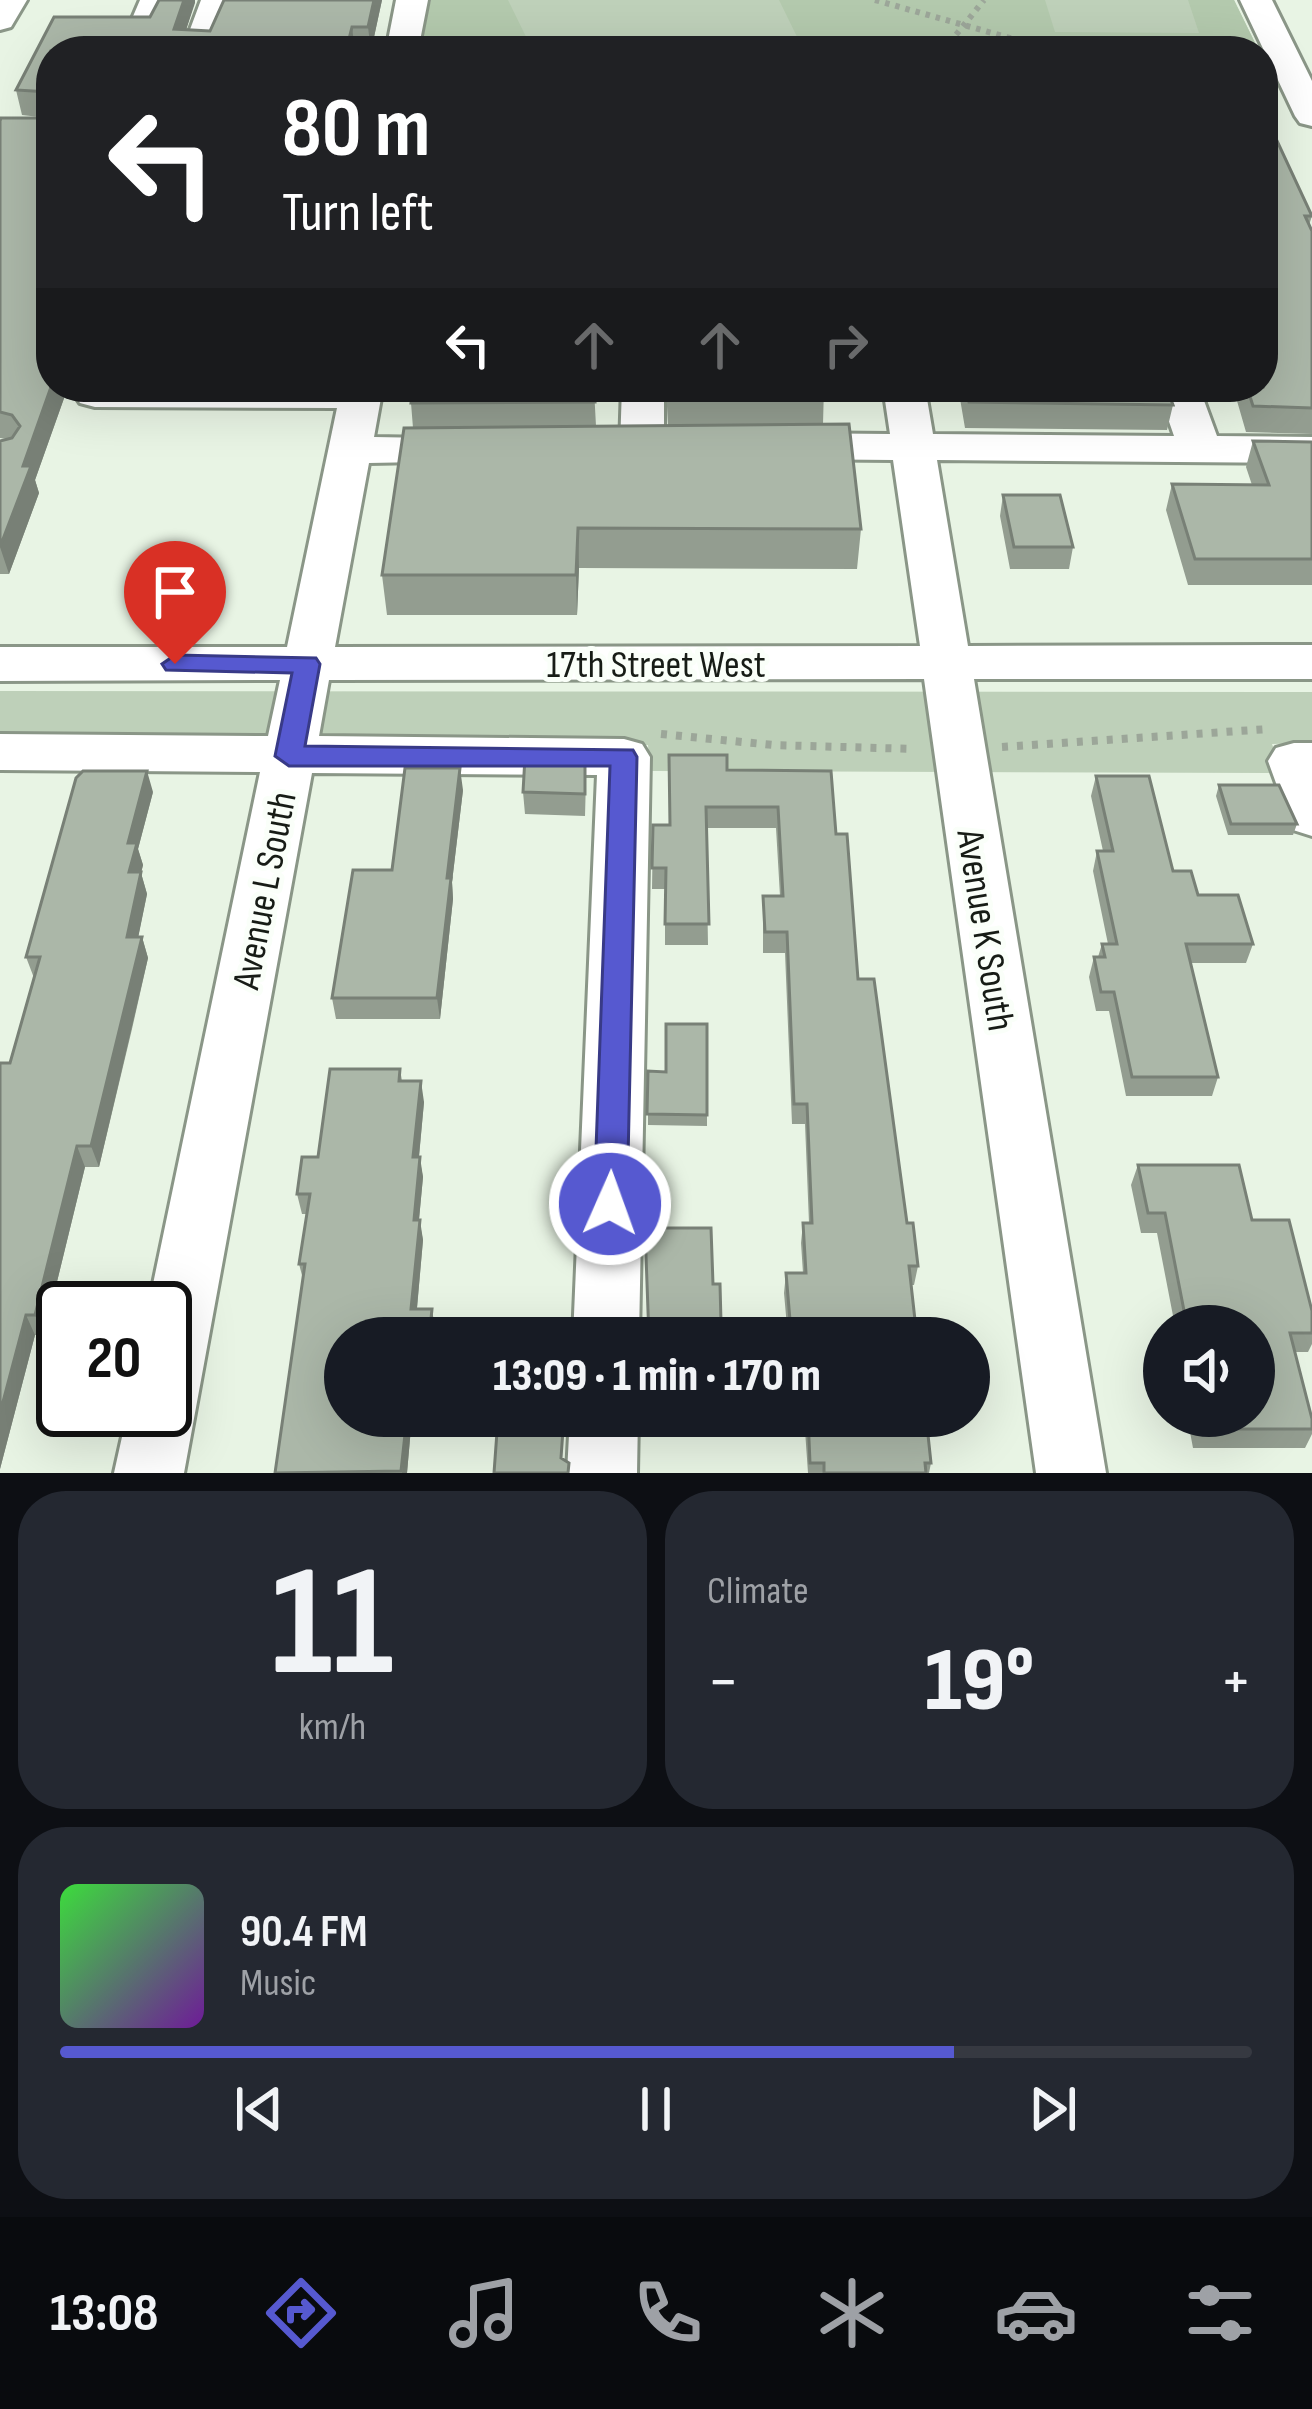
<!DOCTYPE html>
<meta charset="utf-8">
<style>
body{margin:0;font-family:"Sofia Sans Condensed",sans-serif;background:#242831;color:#f1f3f6;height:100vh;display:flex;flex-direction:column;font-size:45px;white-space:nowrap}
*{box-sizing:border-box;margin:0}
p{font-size:39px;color:#9ea1a6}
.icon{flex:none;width:66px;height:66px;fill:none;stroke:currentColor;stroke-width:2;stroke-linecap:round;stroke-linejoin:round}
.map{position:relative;height:1473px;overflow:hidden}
.sheet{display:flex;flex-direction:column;gap:18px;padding:18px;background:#0d0f14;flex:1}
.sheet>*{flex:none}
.guide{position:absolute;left:36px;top:36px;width:1242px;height:366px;border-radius:48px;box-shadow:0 12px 48px #0002;background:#202124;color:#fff;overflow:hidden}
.tools{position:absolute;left:1143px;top:1305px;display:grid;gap:24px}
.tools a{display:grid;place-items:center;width:132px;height:132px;border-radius:50%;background:#171b24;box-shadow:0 12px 48px #0002;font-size:60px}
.speed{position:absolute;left:36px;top:1281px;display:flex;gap:24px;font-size:60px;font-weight:700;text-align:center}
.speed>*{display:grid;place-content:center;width:156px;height:156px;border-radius:50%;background:#171b24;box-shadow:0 12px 48px #0002;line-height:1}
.speed .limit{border:6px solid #111;border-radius:18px;background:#fff;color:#111}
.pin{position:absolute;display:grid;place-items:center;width:102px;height:102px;color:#fff;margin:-123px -51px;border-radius:50% 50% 50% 0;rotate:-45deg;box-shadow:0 0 12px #0007}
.pin .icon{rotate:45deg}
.me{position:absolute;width:132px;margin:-66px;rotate:2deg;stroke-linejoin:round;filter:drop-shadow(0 0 9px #0008)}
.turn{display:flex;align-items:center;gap:42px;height:252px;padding:0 48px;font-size:54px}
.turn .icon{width:156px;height:156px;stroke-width:2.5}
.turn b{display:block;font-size:84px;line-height:102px}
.lanes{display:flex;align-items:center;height:114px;padding:0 48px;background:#0003;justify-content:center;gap:60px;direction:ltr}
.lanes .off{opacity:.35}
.big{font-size:90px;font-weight:800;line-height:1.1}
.sheet .widget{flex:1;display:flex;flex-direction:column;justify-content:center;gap:18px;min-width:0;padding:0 42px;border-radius:48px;background:#242831}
.sheet .dial{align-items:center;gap:0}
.dial b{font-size:156px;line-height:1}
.song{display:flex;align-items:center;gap:36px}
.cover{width:144px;height:144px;border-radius:18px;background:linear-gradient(135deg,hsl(120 70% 55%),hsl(280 70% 35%))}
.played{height:12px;border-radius:6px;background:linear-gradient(90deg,#5659d0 75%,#363941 75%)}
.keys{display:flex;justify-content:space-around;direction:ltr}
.heat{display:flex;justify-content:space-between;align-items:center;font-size:66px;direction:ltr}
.sheet .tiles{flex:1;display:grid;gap:18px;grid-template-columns:1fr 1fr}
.widget:last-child{grid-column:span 2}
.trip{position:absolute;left:324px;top:1317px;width:666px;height:120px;border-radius:60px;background:#171b24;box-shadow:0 12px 48px #0002;font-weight:800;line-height:120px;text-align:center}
.dock{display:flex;height:192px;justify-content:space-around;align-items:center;background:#090b0e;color:#9ea1a6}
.dock .icon{width:84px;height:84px}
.dock .current{color:#5659d0}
.dock b{font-size:54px;color:#f1f3f6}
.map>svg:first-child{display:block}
.green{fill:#bed0b9}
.forest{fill:#b3c9ad}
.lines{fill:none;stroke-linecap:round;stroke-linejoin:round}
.minor-casing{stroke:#8a9687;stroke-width:6}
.path-far1{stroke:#9ca699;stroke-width:6;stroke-dasharray:4.5 6;stroke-linecap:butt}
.path{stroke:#9ca699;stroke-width:8;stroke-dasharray:6 9;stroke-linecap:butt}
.minor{fill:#fff;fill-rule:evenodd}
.wall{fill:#939d90}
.shaded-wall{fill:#788076}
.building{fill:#abb7a8;stroke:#788076;stroke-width:3}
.route{fill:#5659d0;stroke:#383a87;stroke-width:3}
.labels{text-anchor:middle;stroke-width:10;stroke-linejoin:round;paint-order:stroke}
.street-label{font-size:39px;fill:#171c16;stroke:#fafff9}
</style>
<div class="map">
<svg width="1312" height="1473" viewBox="0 0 1312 1473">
<rect width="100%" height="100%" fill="#e8f4e4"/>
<path class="green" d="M431 0H1234L1259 51H419Z
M0 691 1312 692V743L1272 744 1282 773 650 771 648 745 0 740Z"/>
<path class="forest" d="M431 0H508L533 51H419Z
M779 0H1045L1055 32 1199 33 1188 0H1234L1259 51H804Z"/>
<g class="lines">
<defs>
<path id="minor" d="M0 0H27L11 27 0 30Z
M140 0H172L155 35H133L128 28Z
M201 0H233L214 51H182Z
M396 0H428L418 51H386Z
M1240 0H1272L1312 81V126L1300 123 1295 116Z
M79 387H383L374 437 486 439 493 448 486 457 471 461 369 463 335 647 920 646 893 460 785 459 770 455 763 446 770 437 785 433 890 434 883 387H925L933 434 1174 436 1157 387H1199L1217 436 1312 437V463L937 460 968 646 1312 645V679H974L1106 1473H1036L924 679 329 680 319 736 624 739 642 744 650 757 639 1338H573L597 775 312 773 184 1473H114L128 1410H165V1308H148L260 772 0 770V734L268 736 280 680 0 681V647H287L337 408 95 407 80 403 74 394Z
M622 387H664V447L657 456 642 460 627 456 620 447Z
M1294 743H1312V836L1293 830 1268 761 1276 748Z
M570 1416H638L637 1473H567Z"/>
</defs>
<use href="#minor" class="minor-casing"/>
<path class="path-far1" d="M875 0 1056 51
M943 51 984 0
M1263 116 1275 133"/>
<path class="path" d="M661 734 773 745 915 749
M1002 747 1269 729"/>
<use href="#minor" class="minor"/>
</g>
<path class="wall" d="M159 0H195L186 30 210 31 224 0H382L371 51H51V387H68L35 480 39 493 9 574H0V441L6 439 0 438V121L1 118H48L22 115 16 90 54 17H150Z
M1263 130 1312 216 1309 225 1312 231V434L1246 432 1233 387H1263Z
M413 387H598V389H594L596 426H668L666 387H824L823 424 861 529 857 569 579 568 577 615H387L382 575 413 428 411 403Z
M958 387H1166L1173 405 1167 430 965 428Z
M1253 441H1312V585H1188L1166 510 1172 484 1252 485 1246 467Z
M1003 495 1073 547 1069 569H1010L1000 516Z
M727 770 836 834 858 979 907 1223 918 1266 914 1285H912L917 1338H788L784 1293 786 1273H803L801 1243 803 1223H809L805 1124H792L785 953H763V896H780L776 828H706L708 945H665V889H652L653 825H670Z
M1096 776 1173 871 1253 944 1246 963H1190L1218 1077 1212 1096H1126L1109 1011H1096L1089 977 1094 957H1098L1102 944H1108L1093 871 1097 851H1103L1091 796Z
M586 779 585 816 525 814 523 792Z
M1219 785 1297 824 1293 835H1228L1216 796Z
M463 790 452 882 453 899 440 1019H336L332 998 392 870Z
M153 792 138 849 143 865 141 873 147 894 138 937H142L148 958 132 1029 99 1167H85L44 1335H35L0 1469V1063H10L34 978 26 957Z
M707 1024V1126L648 1125V1071L666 1072Z
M400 1069 402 1081 424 1102 419 1157 423 1177 419 1220 423 1240 417 1309 435 1329 345 1338 412 1416 407 1473H275L303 1279 299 1264 307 1214H302L297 1194 318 1157Z
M1138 1165 1252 1220 1312 1311V1344L1308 1352H1295L1312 1419V1434L1305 1448H1193L1187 1416H1254V1326H1175L1157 1233H1141L1131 1185Z
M713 1284 721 1322V1332L649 1338Z
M651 1416H710L709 1427H652Z
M804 1416H926L931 1463 929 1473H808Z"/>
<path class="shaded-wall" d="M184 0H195V3L179 51 174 29Z
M374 0H382L371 51 368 27Z
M352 27 355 51H346Z
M51 387H68L35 480 39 493 9 574 0 547 23 466Z
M578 528 579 568 577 615 576 575Z
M460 768 463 790 452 882 453 899 440 1019 437 998 447 878Z
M147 771 153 792 138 849 143 865 141 873 147 894 134 958 127 937 129 872 128 843Z
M142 937 148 958 99 1167 91 1146Z
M421 1081 424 1102 417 1177 413 1157Z
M77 1146 85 1167 44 1335 35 1315Z
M420 1157 423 1177 417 1240 414 1220Z
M420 1220 423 1240 415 1329 411 1309Z
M432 1309 435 1329 434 1338H429Z
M26 1315 35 1335 0 1469V1413Z
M407 1416H412L407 1473H402Z"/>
<path class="building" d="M159 0H184L174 29 210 31 224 0H374L368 27H352L346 51H51V387L23 466H31L0 547V441L12 438 20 426 12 415 0 412V121L1 118H48V92L16 90 54 17H150Z
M1263 130H1272L1312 216H1305L1312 231V408L1253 406 1247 387H1263Z
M413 387H594L595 402 411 403Z
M668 387H824L825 398 669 399Z
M966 387H1166L1173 405 969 402Z
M849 424 861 529 578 528 576 575H382L404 428Z
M1253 441 1312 442V559H1195L1172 484 1269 485Z
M1003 495H1060L1073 547H1014Z
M669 755H727V770L831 771 836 834H847L858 979H874L907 1223H913L918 1266H909L917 1338H803V1332H791L786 1273H806L803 1223H812L807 1104H794L787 932H765L763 896H783L778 807H706L709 924H665L666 868H652L653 825H670Z
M525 757 585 758V794L523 792Z
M405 768H460L447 878H451L437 998H332L353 870H392Z
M83 771H147L128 843H137L129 872H141L127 937H142L91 1146H77L35 1315H26L0 1413V1063H10L40 957H26L76 778Z
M1096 776H1149L1173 871H1191L1198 895H1238L1253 944H1186L1218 1077H1132L1114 992H1101L1094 957H1105L1102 944H1117L1097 851H1113Z
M1219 785H1279L1297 824H1231Z
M666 1024H707V1115L647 1114 648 1071 666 1072Z
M330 1069H400L399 1081H421L413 1157H420L414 1220H420L411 1309H432L429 1338H345V1416H407L401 1471 275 1473 305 1264H299L310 1194H297L302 1157H318Z
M1138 1165H1239L1252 1220H1289L1312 1311V1333H1290L1312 1419V1429H1202L1199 1416H1254V1326H1187L1165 1213H1148Z
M645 1228H711L713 1284H720L721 1322 708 1323V1338H649Z
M513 1416H564L561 1458 569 1463 568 1473H494L498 1418H513Z
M651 1416H710V1417H651Z
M808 1416H926L931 1463H925L926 1473H824V1463H810Z"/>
<path class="route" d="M175 655 316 658 320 664 305 746 633 750 637 757 627 1204 622 1214 610 1219 599 1214 594 1204 610 766H289L275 756 292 673 166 670 162 664Z"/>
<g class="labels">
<g class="street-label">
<text x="656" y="677">17th Street West</text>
<text transform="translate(263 890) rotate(-79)" y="14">Avenue L South</text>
<text transform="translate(987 930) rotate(81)" y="14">Avenue K South</text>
</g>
</g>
</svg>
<div class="tools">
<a><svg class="icon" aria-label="sound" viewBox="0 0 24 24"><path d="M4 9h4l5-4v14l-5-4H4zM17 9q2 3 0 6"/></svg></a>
</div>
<div class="speed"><div class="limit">20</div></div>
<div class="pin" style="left:175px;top:664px;background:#d93025"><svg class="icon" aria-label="arrive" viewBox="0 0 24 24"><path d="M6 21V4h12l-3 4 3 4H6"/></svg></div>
<svg class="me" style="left:610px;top:1204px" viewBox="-20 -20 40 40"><circle r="17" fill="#5659d0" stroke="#fff" stroke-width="3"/><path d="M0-11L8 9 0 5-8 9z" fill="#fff"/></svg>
<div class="trip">13:09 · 1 min · 170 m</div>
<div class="guide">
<div class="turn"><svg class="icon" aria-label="left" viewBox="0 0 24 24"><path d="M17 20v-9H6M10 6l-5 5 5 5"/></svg><div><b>80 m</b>Turn left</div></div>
<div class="lanes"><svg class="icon" aria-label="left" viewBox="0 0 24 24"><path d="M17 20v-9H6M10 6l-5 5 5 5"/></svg><svg class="icon off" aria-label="ahead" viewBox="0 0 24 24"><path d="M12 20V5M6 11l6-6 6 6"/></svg><svg class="icon off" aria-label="ahead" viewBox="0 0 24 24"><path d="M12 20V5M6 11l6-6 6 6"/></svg><svg class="icon off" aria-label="right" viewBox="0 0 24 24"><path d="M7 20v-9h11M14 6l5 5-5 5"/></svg></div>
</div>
</div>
<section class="sheet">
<div class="tiles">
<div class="widget dial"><b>11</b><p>km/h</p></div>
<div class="widget"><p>Climate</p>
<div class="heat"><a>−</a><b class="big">19°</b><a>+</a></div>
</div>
<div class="widget">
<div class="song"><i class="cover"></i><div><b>90.4 FM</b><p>Music</p></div></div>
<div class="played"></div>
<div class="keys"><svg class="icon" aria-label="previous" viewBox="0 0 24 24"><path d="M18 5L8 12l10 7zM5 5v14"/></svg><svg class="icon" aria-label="pause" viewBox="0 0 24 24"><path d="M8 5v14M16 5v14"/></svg><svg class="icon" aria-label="next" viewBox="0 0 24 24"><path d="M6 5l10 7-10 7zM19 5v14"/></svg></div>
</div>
</div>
</section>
<nav class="dock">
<b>13:08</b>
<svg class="icon current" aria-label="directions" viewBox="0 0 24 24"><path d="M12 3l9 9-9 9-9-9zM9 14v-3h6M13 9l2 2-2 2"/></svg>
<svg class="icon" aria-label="music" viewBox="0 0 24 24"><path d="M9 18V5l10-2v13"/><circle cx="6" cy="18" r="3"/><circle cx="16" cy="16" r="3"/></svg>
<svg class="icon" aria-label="phone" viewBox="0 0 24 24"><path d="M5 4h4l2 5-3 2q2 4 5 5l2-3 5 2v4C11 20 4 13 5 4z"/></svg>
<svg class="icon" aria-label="climate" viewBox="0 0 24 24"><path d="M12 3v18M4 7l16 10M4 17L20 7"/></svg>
<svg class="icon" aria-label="car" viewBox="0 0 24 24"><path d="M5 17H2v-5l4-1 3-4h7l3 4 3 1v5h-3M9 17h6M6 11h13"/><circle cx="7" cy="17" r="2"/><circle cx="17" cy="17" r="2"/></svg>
<svg class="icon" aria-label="filters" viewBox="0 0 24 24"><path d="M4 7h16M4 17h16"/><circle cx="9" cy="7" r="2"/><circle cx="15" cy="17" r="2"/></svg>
</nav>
